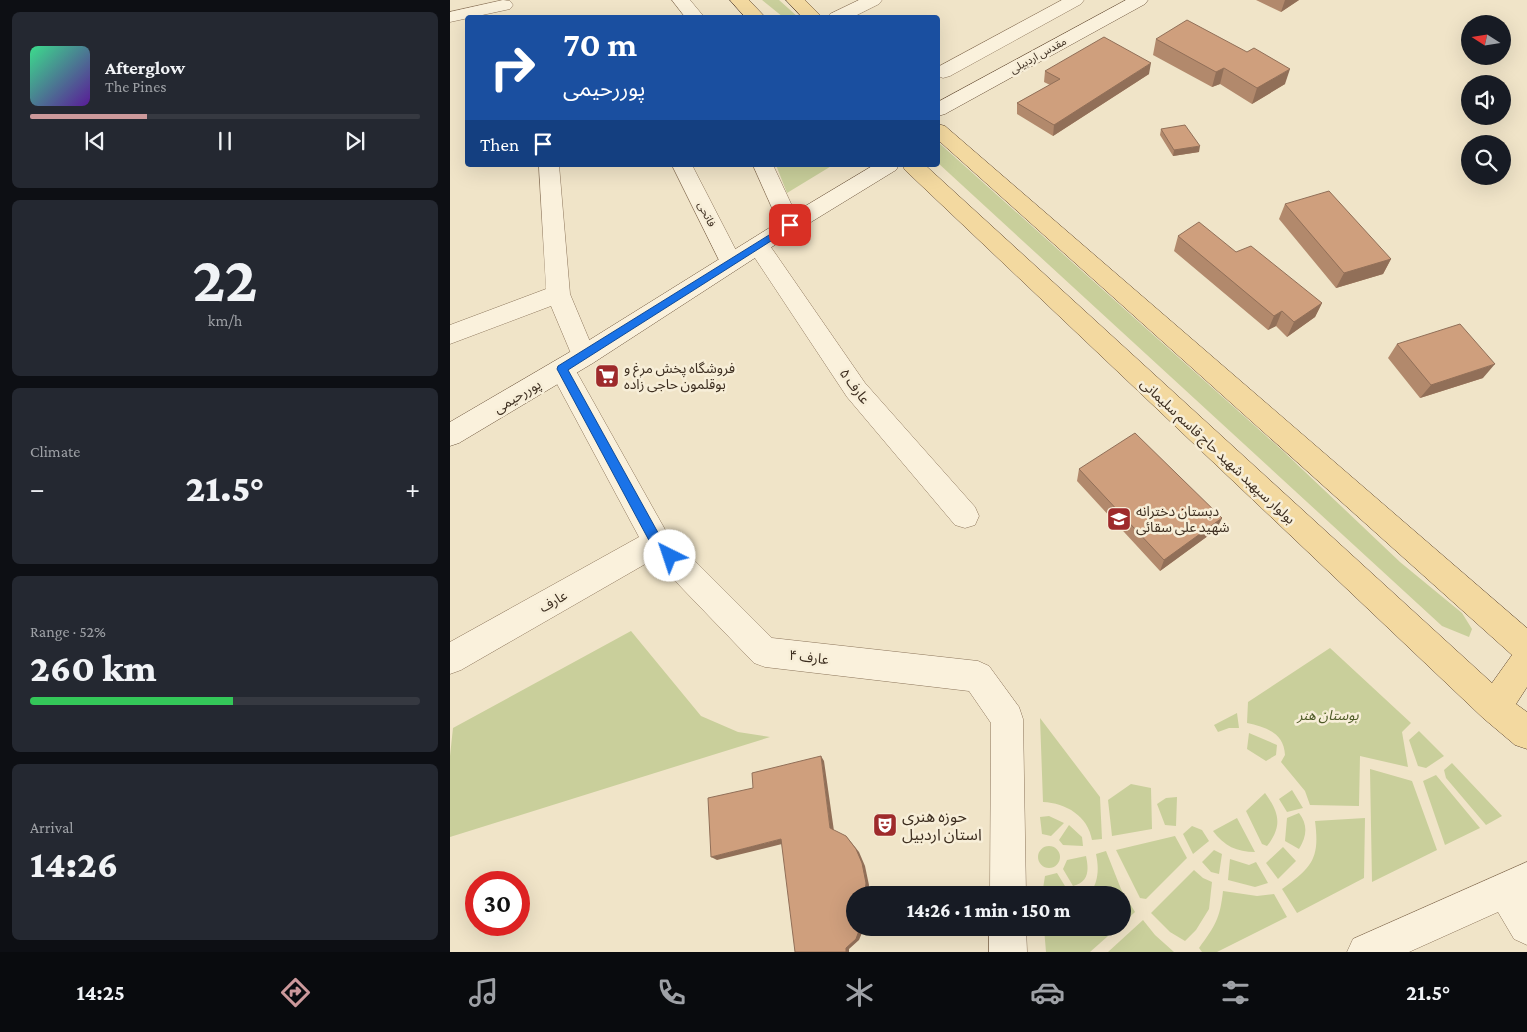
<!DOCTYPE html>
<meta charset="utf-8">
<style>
body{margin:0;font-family:"Crimson Pro","Noto Sans Arabic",serif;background:#242831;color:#f1f3f6;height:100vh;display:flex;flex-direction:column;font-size:19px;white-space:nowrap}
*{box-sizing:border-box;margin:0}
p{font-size:16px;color:#9ea1a6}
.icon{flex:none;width:28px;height:28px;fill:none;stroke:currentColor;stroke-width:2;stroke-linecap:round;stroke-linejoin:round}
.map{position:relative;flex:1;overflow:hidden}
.details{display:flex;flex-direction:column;gap:12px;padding:12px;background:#0d0f14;width:450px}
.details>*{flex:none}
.guide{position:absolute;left:15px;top:15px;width:475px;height:152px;border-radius:5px;box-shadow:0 5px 20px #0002;background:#1a4fa0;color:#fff;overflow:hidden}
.needle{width:32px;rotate:282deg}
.fabs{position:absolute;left:1011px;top:15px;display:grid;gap:10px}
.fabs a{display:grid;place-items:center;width:50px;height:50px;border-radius:50%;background:#171b24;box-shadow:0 5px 20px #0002;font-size:25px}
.speed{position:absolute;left:15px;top:871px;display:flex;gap:10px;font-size:25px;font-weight:700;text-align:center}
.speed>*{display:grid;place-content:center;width:65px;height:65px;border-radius:50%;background:#171b24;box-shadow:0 5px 20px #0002;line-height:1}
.speed .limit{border:8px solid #d22;background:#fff;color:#111}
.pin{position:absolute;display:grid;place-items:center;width:42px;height:42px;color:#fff;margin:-21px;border-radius:10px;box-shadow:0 2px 8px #0006}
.me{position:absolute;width:55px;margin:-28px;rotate:319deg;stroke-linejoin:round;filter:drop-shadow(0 0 4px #0008)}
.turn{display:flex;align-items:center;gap:18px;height:105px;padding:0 15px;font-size:22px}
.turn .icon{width:65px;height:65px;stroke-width:2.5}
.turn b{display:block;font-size:35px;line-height:42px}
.then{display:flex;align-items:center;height:48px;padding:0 15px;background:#0003;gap:10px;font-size:19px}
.big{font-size:38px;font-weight:800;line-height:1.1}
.details .widget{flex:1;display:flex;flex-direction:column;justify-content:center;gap:8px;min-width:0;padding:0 18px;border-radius:8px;background:#242831}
.details .dial{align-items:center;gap:0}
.dial b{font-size:65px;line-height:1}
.song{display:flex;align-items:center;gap:15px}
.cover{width:60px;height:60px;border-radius:8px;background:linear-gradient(135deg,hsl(150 70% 55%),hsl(270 70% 35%))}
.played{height:5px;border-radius:2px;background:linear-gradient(90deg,#cc999b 30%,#363941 30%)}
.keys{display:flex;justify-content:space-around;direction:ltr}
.heat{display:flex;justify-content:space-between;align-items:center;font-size:28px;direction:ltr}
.charge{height:8px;border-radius:4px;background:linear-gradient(90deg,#34c759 52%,#363941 0)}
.trip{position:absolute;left:396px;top:886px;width:285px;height:50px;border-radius:25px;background:#171b24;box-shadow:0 5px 20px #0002;font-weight:800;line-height:50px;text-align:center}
.dock{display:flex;height:80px;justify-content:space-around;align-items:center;background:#090b0e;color:#9ea1a6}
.dock .icon{width:35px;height:35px}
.dock .active{color:#cc999b}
.dock b{font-size:22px;color:#f1f3f6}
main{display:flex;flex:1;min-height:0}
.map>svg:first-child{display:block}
.green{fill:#c9cf9b}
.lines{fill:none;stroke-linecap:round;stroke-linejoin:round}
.street-casing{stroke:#8d765c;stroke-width:1}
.secondary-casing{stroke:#6f573f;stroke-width:1}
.primary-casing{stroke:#5b4430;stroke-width:1}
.street{fill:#faf1dc;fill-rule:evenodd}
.secondary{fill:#faf1dc;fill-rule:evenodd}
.primary{fill:#f3d9a0;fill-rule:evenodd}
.wall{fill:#b2896c}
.shaded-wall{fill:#916f58}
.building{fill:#cf9f7d;stroke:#916f58}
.route{fill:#1a73e8;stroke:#114b97}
.labels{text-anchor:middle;stroke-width:5;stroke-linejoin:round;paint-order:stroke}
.far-street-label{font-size:11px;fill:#3d2e20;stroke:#f7eed8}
.poi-label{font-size:14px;fill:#3d2e20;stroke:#f7eed8;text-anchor:start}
.street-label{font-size:14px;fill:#3d2e20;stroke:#f7eed8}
.park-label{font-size:14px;font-style:italic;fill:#4d5a26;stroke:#f7eed8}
.near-poi-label{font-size:16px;fill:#3d2e20;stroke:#f7eed8;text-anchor:start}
</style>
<main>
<section class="details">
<div class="widget">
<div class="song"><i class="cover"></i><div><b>Afterglow</b><p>The Pines</p></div></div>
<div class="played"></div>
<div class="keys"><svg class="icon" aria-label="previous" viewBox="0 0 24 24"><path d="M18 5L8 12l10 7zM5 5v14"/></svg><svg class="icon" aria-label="pause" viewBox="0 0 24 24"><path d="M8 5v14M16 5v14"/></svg><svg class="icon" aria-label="next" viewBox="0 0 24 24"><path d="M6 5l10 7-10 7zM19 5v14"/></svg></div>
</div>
<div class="widget dial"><b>22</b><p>km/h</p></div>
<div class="widget"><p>Climate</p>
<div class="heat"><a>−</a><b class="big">21.5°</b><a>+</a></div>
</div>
<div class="widget"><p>Range · 52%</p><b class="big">260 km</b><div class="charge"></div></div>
<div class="widget"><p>Arrival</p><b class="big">14:26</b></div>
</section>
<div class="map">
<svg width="1077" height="952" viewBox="0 0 1077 952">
<rect width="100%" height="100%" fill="#f0e4c8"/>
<path class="green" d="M312 0H329L348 17H333Z
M488 142 833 451 950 562 1012 613 1022 629 1019 637 992 626 488 163Z
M326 165H383L337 193Z
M181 631 251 716 288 732 320 737 0 837V756L3 728Z
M880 648 961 723 952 732 958 767 910 756 909 806 860 805 855 791 831 762 835 755C834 733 816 727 797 723L798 702Z
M787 713 789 728H779L768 732 764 725Z
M590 718 650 797 652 839 642 840C638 816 616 803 593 802Z
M969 731 994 756 976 768 968 766 959 740Z
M799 733 827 745 826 755 816 761 797 749Z
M1002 763 1052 816 1036 825 996 778 994 770Z
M920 769 962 781 987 850 922 882Z
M986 775 1030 828 995 845 973 781Z
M681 784 701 788 702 829 662 836 658 800Z
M842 790 853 808 837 812 829 799Z
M815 793C829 812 833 826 817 846L812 844 796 811Z
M727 797 726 826 715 825 707 804 716 798Z
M849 813C858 825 857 836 849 849L835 841 837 818Z
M599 816 614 823 601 836 592 834 590 817Z
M787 818 805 852C787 852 774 846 763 831Z
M915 818 914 878 847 913 832 889C862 867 870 859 865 821Z
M619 825 632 837 633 846 613 845 609 840Z
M742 826 752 830 759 841 743 854 733 834Z
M725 836 737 858 696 899 690 898 666 850Z
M588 857a11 11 0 1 1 22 0a11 11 0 1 1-22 0Z
M833 847 846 861 828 879 816 863Z
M764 850 772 854 769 874 761 872 752 862Z
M656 851 671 889 685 912 673 923 672 895H638C649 884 649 868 646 854Z
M636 856C639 870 639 882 623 886L613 869 617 860Z
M780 859 799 865 806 862 818 883 805 887 778 880Z
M744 870 753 878 762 882 759 909 746 930 735 941 720 932 701 913Z
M607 873 618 891 612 895H592L595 876Z
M773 891 807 896 824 894 837 917 767 952H752L749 948C765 926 770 919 773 891Z
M693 920 705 935 724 952H658Z
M594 928H667L640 952H596Z"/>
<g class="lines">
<defs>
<path id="street" d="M53 0 60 1 63 5 60 9 0 22V12Z
M222 0H240L255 18H236Z
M409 0H432L429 4 401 18H377L380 14Z
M612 0H634L631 4 500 76 493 78 488 76V67Z
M89 165H109L120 294 146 356 143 363 134 366 125 363 101 306 0 344V325L96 289Z
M222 165H242L292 262 289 268 281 270 273 268Z
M303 165H323L351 225 348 230 340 233 332 230Z
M308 238 316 240 415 383 525 507 529 516 525 525 515 528 505 525 397 397 297 246 300 240Z
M112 359 121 362 217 533 322 638 528 661 539 666 569 707 573 719 576 895H540L541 723 519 691 315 667 304 663 204 559 11 670 0 674V642L189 537 99 369 103 362Z
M1077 862V945L1064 939 1048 912 959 952H897L903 939Z
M539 928H576L577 952H539Z"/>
<path id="secondary" d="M676 0H698L695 4 495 114 488 116V102Z
M424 165H449L446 170 348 230 143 363 9 443 0 446V422L125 349 332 220Z"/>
<path id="primary" d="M280 0H299L316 18H296Z
M336 0H355L373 18H353Z
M488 124 495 126 1077 628V687L1066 704 1077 712V749L1065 745 1033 718 455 170 452 165H475L1042 683 1062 655 488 140Z"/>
</defs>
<use href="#street" class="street-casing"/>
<use href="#secondary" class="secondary-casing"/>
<use href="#primary" class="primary-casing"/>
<use href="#street" class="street"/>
<use href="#secondary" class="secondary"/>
<use href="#primary" class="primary"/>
</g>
<path class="wall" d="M806 0H849L831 12Z
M706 39 835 84 802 104 770 84 762 87 703 55Z
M595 71 699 74 603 136 567 114V103L600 85 594 82Z
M711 129 749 152 723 156 710 135Z
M835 204 941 259 933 274 886 288 829 219Z
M728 236 786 252 872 303 865 317 837 337 826 326 818 330 724 251Z
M947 344 1033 378 970 398 938 358Z
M629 469 772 518 766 530 710 571 627 481Z"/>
<path class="shaded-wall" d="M835 0H849L831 12Z
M701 63 699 74 603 136 604 125Z
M774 68 770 84 762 87 766 72Z
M840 69 835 84 802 104 807 88Z
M750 146 749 152 723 156 724 150Z
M941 259 933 274 886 288 894 273Z
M872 303 865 317 837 337 844 322Z
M832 311 826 326 818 330 824 316Z
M1045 364 1033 378 970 398 981 385Z
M772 518 766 530 710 571 714 560Z
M371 756 374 761 384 831 380 828Z
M396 836 409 852 415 866 419 885 418 895H415Z
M331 839 336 843 267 860 261 857Z
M410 928H414L409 940 399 949V952H396V948Z"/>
<path class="building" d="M737 20 797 52 804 48 840 69 807 88 774 68 766 72 706 39Z
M654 37 701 63 604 125 567 103 610 79 595 71Z
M735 125 750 146 724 150 711 129Z
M879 191 941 259 894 273 835 204Z
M749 222 786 252 801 246 872 303 844 322 832 311 824 316 728 236Z
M1010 324 1045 364 981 385 947 344Z
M685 433 772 518 714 560 629 469Z
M371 756 380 828 396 836 406 849 412 863 416 883 415 895H405V928H410L406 939 396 948V952H345L331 839 261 857 258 798 303 788 302 773Z"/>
<path class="route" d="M340 222 344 225 343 227 118 370 211 538 226 556 224 560 220 561 216 560 202 546 107 369 108 366Z"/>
<defs>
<symbol id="supermarket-square" viewBox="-11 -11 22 22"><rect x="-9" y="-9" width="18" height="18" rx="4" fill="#9e2a2b" stroke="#f7eed8"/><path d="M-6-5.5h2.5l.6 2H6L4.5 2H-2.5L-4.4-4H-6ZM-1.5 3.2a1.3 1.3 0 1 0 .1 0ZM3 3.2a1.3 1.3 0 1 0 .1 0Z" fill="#fff"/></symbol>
<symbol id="school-square" viewBox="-11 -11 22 22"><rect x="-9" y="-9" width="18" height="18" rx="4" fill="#9e2a2b" stroke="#f7eed8"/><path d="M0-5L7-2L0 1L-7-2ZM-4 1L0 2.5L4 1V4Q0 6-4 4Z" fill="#fff"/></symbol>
<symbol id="theatre-square" viewBox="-11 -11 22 22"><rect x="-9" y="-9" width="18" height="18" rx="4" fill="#9e2a2b" stroke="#f7eed8"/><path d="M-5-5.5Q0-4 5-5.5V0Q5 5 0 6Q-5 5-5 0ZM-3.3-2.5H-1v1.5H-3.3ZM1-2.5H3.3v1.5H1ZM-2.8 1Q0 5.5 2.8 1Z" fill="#fff"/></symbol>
</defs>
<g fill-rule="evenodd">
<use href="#supermarket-square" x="143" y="362" width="28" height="28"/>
<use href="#school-square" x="655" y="505" width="28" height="28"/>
<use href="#theatre-square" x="421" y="811" width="28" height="28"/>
</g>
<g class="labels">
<g class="far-street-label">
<text transform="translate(588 55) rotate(-29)" y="4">مقدس اردبیلی</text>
<text transform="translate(257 214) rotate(63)" y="4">فاتحی</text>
</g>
<g class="poi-label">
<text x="174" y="373">فروشگاه پخش مرغ و<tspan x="174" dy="16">بوقلمون حاجی زاده</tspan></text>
<text x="686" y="516">دبستان دخترانه<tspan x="686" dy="16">شهید علی سقائی</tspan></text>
</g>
<g class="street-label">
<text transform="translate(405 386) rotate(53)" y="5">عارف ۵</text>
<text transform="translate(67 396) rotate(-31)" y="5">پوررحیمی</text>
<text transform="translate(768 451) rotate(43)" y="5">بولوار سپهبد شهید حاج قاسم سلیمانی</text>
<text transform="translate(103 601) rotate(-30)" y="5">عارف</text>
<text transform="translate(359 657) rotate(7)" y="5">عارف ۴</text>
</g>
<g class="park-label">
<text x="878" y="720">بوستان هنر</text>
</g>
<g class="near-poi-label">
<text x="452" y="822">حوزه هنری<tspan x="452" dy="18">استان اردبیل</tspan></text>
</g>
</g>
</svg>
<div class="fabs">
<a><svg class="needle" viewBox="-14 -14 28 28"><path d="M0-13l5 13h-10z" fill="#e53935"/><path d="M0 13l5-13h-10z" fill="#9ea1a6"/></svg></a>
<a><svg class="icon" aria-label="sound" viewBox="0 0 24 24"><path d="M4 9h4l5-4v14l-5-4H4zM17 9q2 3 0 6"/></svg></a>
<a><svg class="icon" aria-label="search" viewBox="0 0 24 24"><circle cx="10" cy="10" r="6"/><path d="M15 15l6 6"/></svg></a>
</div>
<div class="speed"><div class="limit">30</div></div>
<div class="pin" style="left:340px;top:225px;background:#d93025"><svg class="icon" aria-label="arrive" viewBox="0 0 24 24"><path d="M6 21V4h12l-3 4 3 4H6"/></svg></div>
<svg class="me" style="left:220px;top:556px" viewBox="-20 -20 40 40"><circle r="19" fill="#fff"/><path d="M0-13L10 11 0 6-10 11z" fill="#1a73e8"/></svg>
<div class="trip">14:26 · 1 min · 150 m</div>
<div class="guide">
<div class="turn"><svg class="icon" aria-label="right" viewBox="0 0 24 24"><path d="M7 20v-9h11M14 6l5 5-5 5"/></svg><div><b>70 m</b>پوررحیمی</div></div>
<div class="then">Then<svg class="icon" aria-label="arrive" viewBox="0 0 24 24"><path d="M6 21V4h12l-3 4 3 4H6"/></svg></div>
</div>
</div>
</main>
<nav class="dock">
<b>14:25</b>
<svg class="icon active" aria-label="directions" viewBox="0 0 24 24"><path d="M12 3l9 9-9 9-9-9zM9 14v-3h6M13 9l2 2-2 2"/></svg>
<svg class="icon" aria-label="music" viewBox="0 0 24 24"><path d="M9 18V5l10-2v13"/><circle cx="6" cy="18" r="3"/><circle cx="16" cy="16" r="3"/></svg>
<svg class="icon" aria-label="phone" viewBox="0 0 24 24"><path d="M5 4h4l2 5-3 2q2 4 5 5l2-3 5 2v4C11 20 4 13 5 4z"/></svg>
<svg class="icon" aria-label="climate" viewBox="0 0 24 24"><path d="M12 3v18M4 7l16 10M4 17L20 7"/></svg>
<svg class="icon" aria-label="car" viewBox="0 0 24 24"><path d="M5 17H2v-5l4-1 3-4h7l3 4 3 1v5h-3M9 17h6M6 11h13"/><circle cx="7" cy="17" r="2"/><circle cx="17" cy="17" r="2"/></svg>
<svg class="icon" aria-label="filters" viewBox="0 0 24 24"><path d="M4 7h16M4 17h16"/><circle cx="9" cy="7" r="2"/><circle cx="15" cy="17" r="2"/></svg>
<b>21.5°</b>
</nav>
